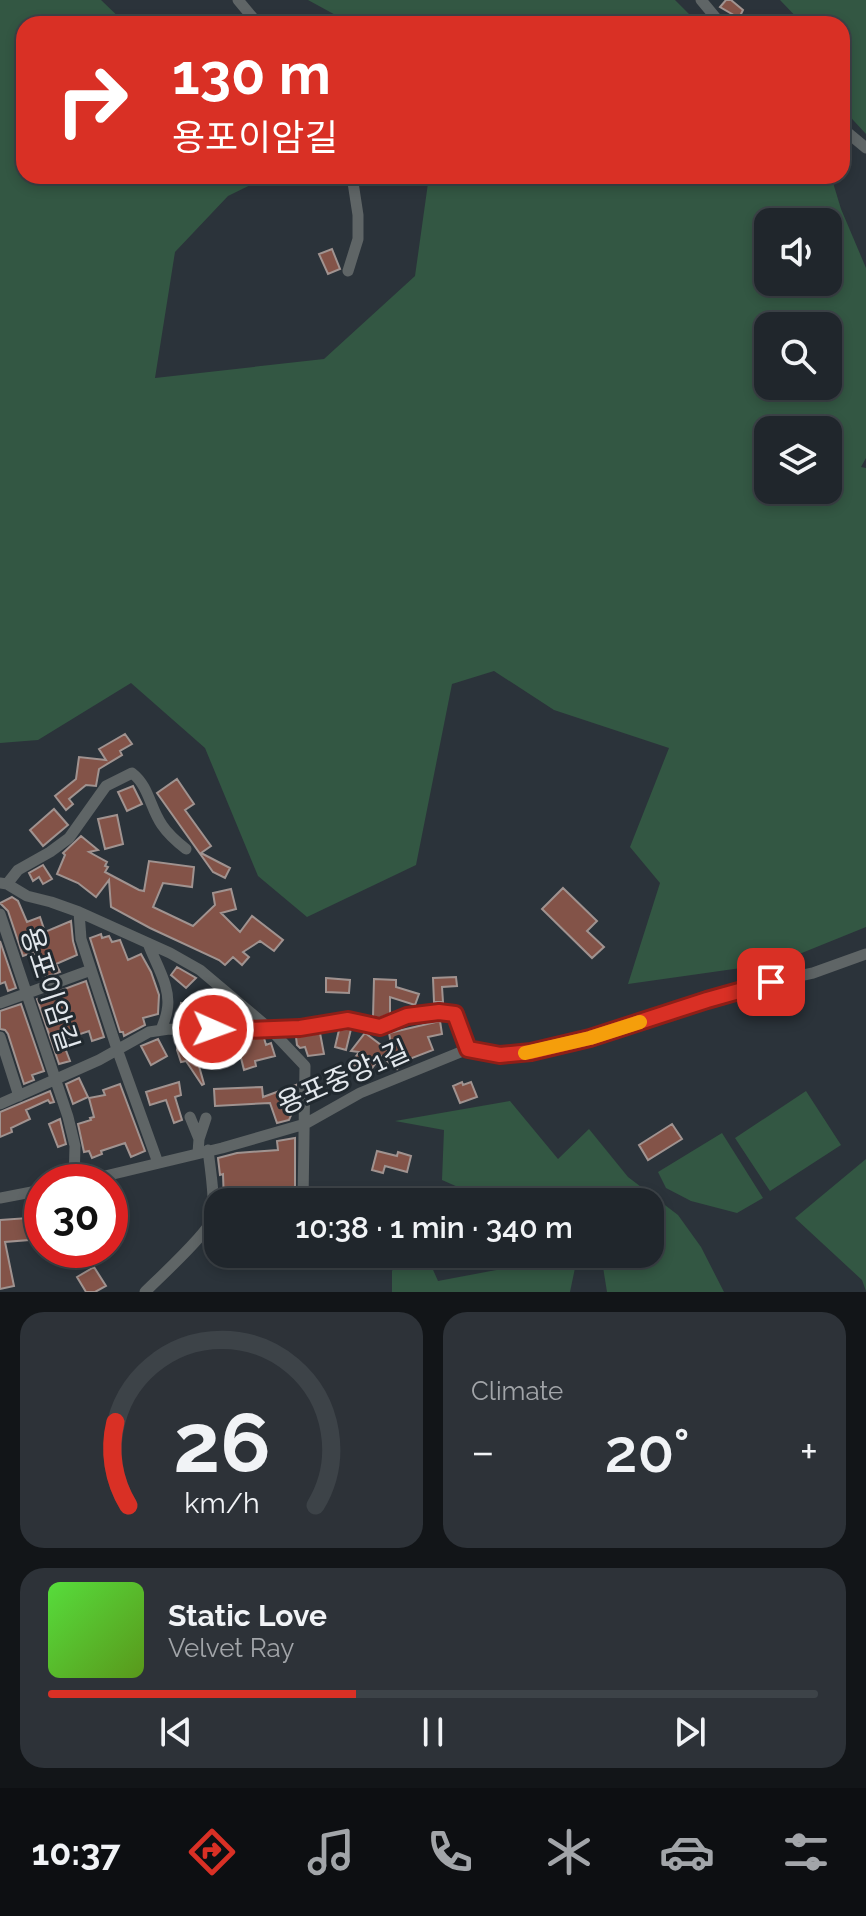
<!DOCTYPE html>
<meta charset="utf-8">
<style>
body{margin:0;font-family:Raleway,"Noto Sans KR",sans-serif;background:#2d3238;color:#f1f3f6;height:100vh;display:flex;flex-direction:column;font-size:30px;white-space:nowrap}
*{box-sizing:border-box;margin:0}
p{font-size:26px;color:#a2a5a9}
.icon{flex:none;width:44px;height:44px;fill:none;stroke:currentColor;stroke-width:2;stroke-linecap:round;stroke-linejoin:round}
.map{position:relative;height:1292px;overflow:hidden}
.panel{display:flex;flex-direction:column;gap:20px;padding:20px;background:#121518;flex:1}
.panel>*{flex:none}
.banner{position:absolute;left:16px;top:16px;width:834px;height:168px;border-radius:24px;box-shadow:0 4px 12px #0003,0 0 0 2px #3d4348;background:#d93025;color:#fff;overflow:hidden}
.tools{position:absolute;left:754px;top:208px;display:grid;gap:16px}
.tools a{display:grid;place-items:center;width:88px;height:88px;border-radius:16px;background:#20262c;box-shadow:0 4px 12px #0003,0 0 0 2px #3d4348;font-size:40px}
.speed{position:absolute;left:24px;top:1164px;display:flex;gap:16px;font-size:40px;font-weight:700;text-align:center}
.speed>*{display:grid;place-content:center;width:104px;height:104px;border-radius:50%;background:#20262c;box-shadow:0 4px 12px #0003,0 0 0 2px #3d4348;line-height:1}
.speed .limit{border:12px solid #d22;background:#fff;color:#111}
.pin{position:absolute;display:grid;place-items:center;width:68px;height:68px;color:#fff;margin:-34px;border-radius:16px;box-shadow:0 4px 12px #0006}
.me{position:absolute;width:88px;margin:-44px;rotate:92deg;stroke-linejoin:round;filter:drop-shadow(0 0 6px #0008)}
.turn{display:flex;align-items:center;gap:28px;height:168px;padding:0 24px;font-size:36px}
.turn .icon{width:104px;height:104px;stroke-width:2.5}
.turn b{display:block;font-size:56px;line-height:68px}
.big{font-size:60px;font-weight:600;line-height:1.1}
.panel .widget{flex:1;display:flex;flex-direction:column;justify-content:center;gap:12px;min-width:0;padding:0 28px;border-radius:24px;background:#2d3238}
.panel .dial{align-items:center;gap:0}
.dial svg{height:208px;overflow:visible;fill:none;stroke:#3d4348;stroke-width:7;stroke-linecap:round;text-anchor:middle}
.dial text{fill:#f1f3f6;stroke:none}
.song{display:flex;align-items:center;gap:24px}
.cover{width:96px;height:96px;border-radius:12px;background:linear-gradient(135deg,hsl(110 70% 55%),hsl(90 70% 35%))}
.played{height:8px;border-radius:4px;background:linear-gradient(90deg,#d93025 40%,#3d4348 40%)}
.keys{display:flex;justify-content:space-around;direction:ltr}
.heat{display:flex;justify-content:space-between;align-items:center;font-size:44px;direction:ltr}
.panel .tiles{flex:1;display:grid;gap:20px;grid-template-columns:1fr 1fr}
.widget:last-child{grid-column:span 2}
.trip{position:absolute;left:204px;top:1188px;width:460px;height:80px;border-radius:24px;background:#20262c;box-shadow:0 4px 12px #0003,0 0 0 2px #3d4348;font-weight:600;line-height:80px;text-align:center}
.menu{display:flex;height:128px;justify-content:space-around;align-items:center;background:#0d0f12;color:#a2a5a9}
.menu .icon{width:56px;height:56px}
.menu .current{color:#d93025}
.menu b{font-size:36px;color:#f1f3f6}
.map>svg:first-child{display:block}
.green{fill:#335743;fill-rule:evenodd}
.building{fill:#835348;stroke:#a09390;stroke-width:2}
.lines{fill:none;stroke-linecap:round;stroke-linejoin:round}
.minor{stroke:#5f6566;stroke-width:11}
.route-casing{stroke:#8d1f18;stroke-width:20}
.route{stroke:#d93025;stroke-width:14}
.slow{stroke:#f59e0b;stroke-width:14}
.labels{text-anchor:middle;stroke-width:6;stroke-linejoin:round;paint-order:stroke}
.street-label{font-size:28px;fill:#e2e7ec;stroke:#21292f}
</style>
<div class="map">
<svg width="866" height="1292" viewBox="0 0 866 1292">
<rect width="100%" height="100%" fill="#2b333a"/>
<path class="green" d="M0 0H101L126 24H24V176H269L228 196 175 252 155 378 324 359 415 276 429 176H831L841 209 866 268V458L861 467 866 468V927L777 963 628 984 660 883 630 847 669 748 554 710 494 671 452 684 416 865 307 917 258 876 205 748 131 683 38 740 0 743ZM768 222H828V282H768ZM768 326H828V386H768ZM768 430H828V490H768Z
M308 0H675L699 24H352Z
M780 0H866V134L842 108V24H803Z
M806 1091 841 1145 770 1191 735 1138Z
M510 1101 558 1159 589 1129 628 1177 678 1215 701 1247 724 1292H607L603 1267 575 1268 570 1292H392V1271L402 1254H426L438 1281 512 1267V1254H650V1202H492L442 1180 444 1130 395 1121Z
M722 1133 763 1198 737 1213 691 1201 666 1188 658 1172Z
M866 1159V1291L862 1280 795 1218Z"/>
<path class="building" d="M726 0H731L743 10 739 18 720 7Z
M332 249 340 269 328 274 319 254Z
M125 734 132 744 120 751 122 755 99 769 96 786 86 785 69 799 73 804 66 810 55 796 76 779 79 757 106 760 99 749Z
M177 779 194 804 185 810 211 846 201 853 230 868 225 878 213 872 157 793Z
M133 786 142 804 127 811 118 792Z
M54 809 68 825 43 846 30 830Z
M117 815 123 844 105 849 98 819Z
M81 836 98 850 89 852 107 862 105 866 108 867 105 872 139 890 144 891 149 861 194 867 192 887 163 883 153 907 193 926 215 905 213 893 231 889 236 909 221 913 240 932 252 916 283 940 274 951 260 941 243 952 249 957 242 965 233 957 225 965 219 960 150 928 111 907 109 880 96 897 78 883 57 874 65 855 63 853Z
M43 865 52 879 43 884 39 877 33 881 29 873Z
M563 888 597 921 587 931 604 947 592 958 542 909Z
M12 897 18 901 27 922 40 917 45 932 71 921 73 941 77 955 56 964 60 972 46 977 37 954 35 955 34 952 23 956 8 911 0 903Z
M101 934 102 938 109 936 112 942 120 940 128 960 141 954 151 972 159 995 158 1014 143 1018 145 1025 124 1036 123 1032H120L90 938Z
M0 941 16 988 8 991 5 982 0 984Z
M177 967 196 978 186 988 171 975Z
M456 977 457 986 442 987 443 1002H434L433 978Z
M326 978 350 980 349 993 326 992Z
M374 979 396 980V987L419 994 415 1005 390 997V1014L379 1018 373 1017Z
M86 981 104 1037 92 1041 89 1031 62 1040 70 1061 59 1064 37 999Z
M181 1003 199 1006 222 1010 215 1021H208L199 1015 198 1021H179Z
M21 1004 44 1071 32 1075 34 1080 24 1084 8 1034 5 1030 0 1029V1011Z
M440 1021 442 1034 428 1037 433 1050 404 1061 397 1069 381 1056 367 1075 351 1063 359 1052 351 1051 365 1033 393 1054 389 1033Z
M348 1029H351L346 1050 335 1047 339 1030Z
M320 1033 324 1054 308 1056 305 1047 300 1048 297 1045 296 1037Z
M178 1038H198V1045L202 1055 231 1049 228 1038H264L266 1045 271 1043 275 1056 255 1061 256 1066 244 1070 241 1058 199 1066 204 1084 202 1085 186 1061 181 1062 177 1050Z
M158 1039 167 1056 151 1065 141 1046Z
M79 1078 88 1097 73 1104 66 1084Z
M179 1082 181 1095 175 1097 182 1120 174 1123 166 1100 150 1105 146 1092Z
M462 1082 463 1085 471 1082 477 1097 460 1103 453 1086Z
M120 1084 145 1151 131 1157 125 1143 101 1151 102 1154 92 1158 89 1151 84 1152 78 1124 91 1120 90 1118 94 1117 89 1098 105 1095 103 1090Z
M296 1085V1096L294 1097 296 1104 289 1120 277 1123 270 1103 215 1106 214 1089 262 1087 263 1097Z
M50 1091 54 1102 50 1103 48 1100 26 1110 30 1119 11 1128 12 1132 0 1137V1112Z
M60 1119 66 1144 58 1147 49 1124Z
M672 1124 682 1139 648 1160 639 1145Z
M295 1138V1202H224L223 1174 220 1175 218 1158 237 1153 278 1150 277 1141Z
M377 1151 397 1156 398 1152 411 1156 407 1172 385 1166 383 1173 372 1170Z
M28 1218 29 1240 5 1242 14 1286 0 1289V1220Z
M68 1250H88L90 1260 70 1263Z
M94 1267 106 1286 95 1292H86L77 1277Z"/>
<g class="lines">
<path class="minor" d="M238 0 258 24
M701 0 721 24
M842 128 866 148
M348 271 358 239V215L352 176
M0 883 7 884 27 896 51 902 79 912 170 953 200 970 270 1029 305 1066 303 1202
M7 884 18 870 50 852 69 838 106 786 132 773C149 786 150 808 162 825 168 834 177 842 186 849
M79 912 81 939 117 1049 158 1163
M0 914 68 1117 75 1146 74 1182
M148 943C156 965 172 988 167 1011 166 1018 163 1024 161 1030
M0 1003 91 970
M0 1037 19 1096
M0 1104 99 1060 149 1032 169 1029 245 1030 300 1028 348 1020 380 1027 407 1016 439 1012 455 1014 468 1049
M190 1117 199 1139
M198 1153 199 1139 206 1118
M80 1182 222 1148 305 1124 360 1093 468 1049 500 1055 531 1052 590 1038 707 1000 771 982 813 973 866 954
M0 1198 42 1190
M145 1292C158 1279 208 1233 212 1219 216 1203 210 1167 208 1150"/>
</g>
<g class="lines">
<defs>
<path id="route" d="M213 1029 245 1030 300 1028 348 1020 380 1027 407 1016 439 1012 455 1014 468 1049 500 1055 531 1052 590 1038 707 1000 771 982"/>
</defs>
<use href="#route" class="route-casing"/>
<use href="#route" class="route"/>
<path class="slow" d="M525 1053 590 1038 640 1022"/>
</g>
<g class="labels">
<g class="street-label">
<text transform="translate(50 989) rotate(72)" y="10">용포이암길</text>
<text transform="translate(343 1077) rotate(-24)" y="10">용포중앙1길</text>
</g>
</g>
</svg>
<div class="tools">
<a><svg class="icon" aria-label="sound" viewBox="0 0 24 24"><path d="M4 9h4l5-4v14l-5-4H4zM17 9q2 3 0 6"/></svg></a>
<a><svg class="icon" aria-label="search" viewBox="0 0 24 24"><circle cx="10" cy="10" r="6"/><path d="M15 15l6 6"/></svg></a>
<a><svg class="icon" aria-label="layers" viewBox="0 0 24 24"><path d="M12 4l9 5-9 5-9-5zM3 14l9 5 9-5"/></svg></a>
</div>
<div class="speed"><div class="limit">30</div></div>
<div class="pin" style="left:771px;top:982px;background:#d93025"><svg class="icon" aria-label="arrive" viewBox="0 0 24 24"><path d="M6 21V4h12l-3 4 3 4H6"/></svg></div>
<svg class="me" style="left:213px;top:1029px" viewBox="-20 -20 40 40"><circle r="17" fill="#d93025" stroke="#fff" stroke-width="3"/><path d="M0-11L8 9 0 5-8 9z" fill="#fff"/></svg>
<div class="trip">10:38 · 1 min · 340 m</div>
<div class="banner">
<div class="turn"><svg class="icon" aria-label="right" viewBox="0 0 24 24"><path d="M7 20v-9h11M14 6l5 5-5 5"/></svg><div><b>130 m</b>용포이암길</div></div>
</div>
</div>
<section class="panel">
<div class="tiles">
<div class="widget dial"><svg viewBox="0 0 100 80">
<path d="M14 69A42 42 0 1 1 86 69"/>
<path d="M14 69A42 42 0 0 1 9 37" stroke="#d93025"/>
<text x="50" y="56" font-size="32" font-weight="700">26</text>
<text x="50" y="72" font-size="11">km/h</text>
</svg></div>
<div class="widget"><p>Climate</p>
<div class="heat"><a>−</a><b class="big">20°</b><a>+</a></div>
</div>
<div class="widget">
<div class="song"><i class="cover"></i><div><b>Static Love</b><p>Velvet Ray</p></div></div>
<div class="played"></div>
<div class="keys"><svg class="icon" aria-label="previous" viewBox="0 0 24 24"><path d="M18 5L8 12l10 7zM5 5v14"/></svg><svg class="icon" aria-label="pause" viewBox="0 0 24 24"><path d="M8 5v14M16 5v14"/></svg><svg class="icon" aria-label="next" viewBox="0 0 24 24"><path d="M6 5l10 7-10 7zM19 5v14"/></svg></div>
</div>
</div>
</section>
<nav class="menu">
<b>10:37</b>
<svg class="icon current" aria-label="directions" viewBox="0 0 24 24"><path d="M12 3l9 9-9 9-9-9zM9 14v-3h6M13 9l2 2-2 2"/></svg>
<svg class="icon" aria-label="music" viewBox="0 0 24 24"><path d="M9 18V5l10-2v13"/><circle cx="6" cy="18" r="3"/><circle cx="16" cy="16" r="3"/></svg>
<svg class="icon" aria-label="phone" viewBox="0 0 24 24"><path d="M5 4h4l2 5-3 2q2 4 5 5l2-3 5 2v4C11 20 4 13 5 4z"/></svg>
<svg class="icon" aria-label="climate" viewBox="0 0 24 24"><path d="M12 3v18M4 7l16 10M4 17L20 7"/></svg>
<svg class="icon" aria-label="car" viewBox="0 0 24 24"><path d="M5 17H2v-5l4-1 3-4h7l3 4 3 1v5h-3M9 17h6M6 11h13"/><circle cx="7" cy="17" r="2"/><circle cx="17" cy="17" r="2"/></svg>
<svg class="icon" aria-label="filters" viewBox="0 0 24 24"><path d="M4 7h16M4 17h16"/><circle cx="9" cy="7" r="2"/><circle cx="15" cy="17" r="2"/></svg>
</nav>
